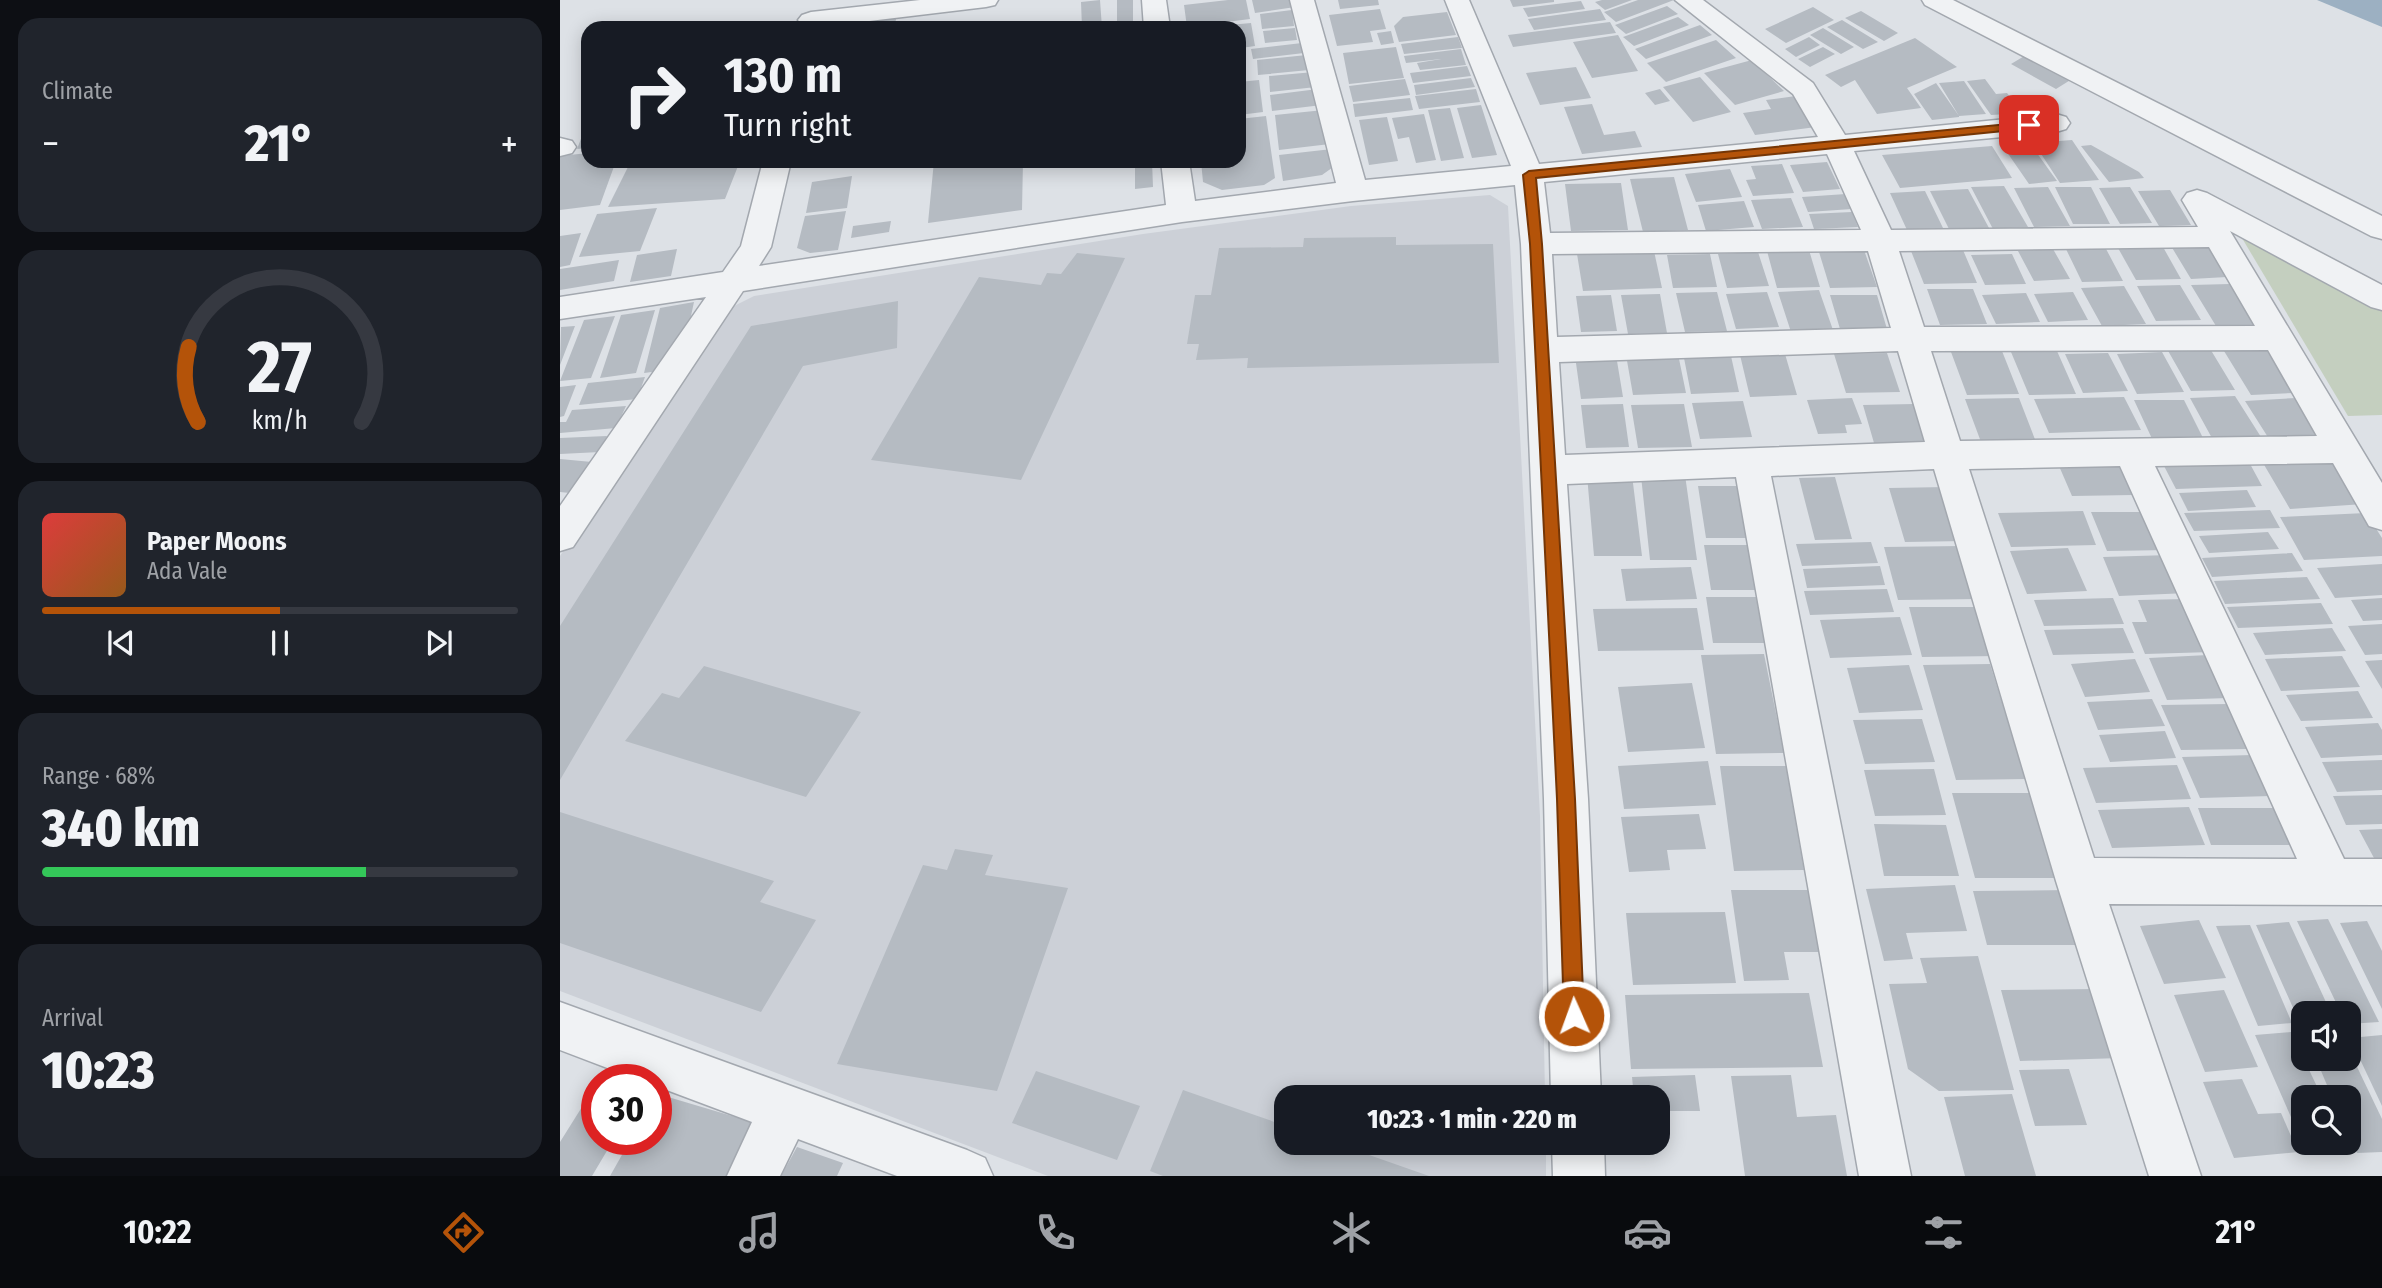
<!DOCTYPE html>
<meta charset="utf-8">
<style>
body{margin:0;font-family:"Fira Sans Condensed",sans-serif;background:#20242c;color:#f1f3f6;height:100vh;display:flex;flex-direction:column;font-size:26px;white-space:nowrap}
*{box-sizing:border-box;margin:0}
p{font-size:23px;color:#9ea1a6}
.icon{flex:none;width:38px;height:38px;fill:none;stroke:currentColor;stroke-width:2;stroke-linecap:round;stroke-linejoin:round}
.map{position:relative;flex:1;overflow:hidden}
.drawer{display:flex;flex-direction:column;gap:18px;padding:18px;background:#0d0f14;width:560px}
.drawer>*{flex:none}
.banner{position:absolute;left:21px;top:21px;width:665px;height:147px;border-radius:21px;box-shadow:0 4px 18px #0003;background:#171b24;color:#f1f3f6;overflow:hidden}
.fabs{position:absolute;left:1731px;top:1001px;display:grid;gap:14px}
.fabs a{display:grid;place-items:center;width:70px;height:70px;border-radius:14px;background:#171b24;box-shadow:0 4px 18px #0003;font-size:35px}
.speed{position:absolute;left:21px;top:1064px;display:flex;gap:14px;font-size:35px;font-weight:700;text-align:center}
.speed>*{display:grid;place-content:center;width:91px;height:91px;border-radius:50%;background:#171b24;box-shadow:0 4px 18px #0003;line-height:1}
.speed .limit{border:10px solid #d22;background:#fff;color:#111}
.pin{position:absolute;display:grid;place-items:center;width:60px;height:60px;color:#fff;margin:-30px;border-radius:14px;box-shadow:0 4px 10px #0006}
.me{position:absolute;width:77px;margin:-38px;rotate:358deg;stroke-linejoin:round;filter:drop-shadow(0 0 5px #0008)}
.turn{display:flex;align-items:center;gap:24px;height:147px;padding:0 28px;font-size:32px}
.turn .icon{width:91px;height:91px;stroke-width:2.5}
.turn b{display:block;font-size:49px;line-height:60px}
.big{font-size:52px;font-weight:800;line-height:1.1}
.drawer .widget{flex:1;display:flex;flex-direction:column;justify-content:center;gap:10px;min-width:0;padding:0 24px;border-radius:21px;background:#20242c}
.drawer .dial{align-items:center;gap:0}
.dial svg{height:182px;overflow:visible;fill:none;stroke:#363941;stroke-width:7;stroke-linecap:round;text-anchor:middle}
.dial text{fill:#f1f3f6;stroke:none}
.song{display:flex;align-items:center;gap:21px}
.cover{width:84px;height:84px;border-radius:10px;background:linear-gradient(135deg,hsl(0 70% 55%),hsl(30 70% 35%))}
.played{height:7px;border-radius:4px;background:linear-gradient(90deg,#b45309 50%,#363941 50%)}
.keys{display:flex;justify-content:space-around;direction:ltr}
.heat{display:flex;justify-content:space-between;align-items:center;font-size:38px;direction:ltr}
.charge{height:10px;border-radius:5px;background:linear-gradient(90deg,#34c759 68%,#363941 0)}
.trip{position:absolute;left:714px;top:1085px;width:396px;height:70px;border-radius:21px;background:#171b24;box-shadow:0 4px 18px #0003;font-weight:800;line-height:70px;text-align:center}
.tabs{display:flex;height:112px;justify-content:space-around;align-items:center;background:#090b0e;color:#9ea1a6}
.tabs .icon{width:49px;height:49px}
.tabs .active{color:#b45309}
.tabs b{font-size:32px;color:#f1f3f6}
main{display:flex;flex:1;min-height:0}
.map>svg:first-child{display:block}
.built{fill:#ccd0d7}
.green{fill:#c4cfbf}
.water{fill:#9cb0c2}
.building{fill:#b5bbc2}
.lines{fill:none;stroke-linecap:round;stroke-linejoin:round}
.minor-casing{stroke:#a3a8af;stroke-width:3}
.minor{fill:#f0f2f4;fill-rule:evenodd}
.route{fill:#b45309;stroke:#753606;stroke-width:2}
</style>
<main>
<section class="drawer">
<div class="widget"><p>Climate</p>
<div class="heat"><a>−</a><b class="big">21°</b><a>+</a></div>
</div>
<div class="widget dial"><svg viewBox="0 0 100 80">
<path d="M14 69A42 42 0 1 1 86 69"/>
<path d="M14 69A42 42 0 0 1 10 36" stroke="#b45309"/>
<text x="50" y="56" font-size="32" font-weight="700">27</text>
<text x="50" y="72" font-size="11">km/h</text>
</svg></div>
<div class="widget">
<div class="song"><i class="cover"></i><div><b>Paper Moons</b><p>Ada Vale</p></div></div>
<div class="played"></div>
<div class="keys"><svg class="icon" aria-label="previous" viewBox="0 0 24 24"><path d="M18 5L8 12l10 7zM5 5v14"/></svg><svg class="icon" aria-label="pause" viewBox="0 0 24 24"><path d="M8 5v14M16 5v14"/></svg><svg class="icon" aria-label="next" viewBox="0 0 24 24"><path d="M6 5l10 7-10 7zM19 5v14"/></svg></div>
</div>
<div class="widget"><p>Range · 68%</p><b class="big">340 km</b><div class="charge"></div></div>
<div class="widget"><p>Arrival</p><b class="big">10:23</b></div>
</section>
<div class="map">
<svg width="1822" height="1176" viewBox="0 0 1822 1176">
<rect width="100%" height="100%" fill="#dde1e6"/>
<path class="built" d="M930 195 948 206 980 816 985 1097H726V1143H986V1176H488L0 991V556L168 309 194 296 583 234 791 206Z"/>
<path class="green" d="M1673 223 1822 304V415L1788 416Z"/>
<path class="water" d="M1757 0H1822V27Z"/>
<path class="building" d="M540 0 542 28H522L521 2Z
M557 0H573V21L557 23Z
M668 0H686L690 19 627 27 624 5Z
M692 0H734L735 7 695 13Z
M778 0H818L819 5 780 9Z
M950 0H994V2L953 7Z
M1042 0H1072L1045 10 1035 2Z
M1078 0H1114L1056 22 1044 12Z
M1021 1 1025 9 968 17 963 8Z
M1107 6 1118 14 1066 34 1055 25Z
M1253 7 1274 20 1226 43 1205 29Z
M820 9 826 29 810 31 813 42 777 46 769 15Z
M1040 9 1046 20 974 30 968 19Z
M732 10 734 26 702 29 700 14Z
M1301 11 1338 33 1324 41 1285 18Z
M887 12 896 35 839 42 834 26 843 17Z
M337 15 334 28H283L285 20Z
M1118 17 1129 25 1074 46 1063 37Z
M1282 20 1318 42 1303 49 1267 27Z
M1050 22 1056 33 953 47 948 35Z
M691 23 695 46 681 48 684 78 679 79V28L659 26Z
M1140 25 1152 35 1086 59 1075 49Z
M735 28 737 40 705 43 703 31Z
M1263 28 1294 47 1281 54 1250 35Z
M831 31 834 43 821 45 817 33Z
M1058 35 1078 71 1032 78 1013 42Z
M898 37 902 48 844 54 841 44Z
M1249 37 1260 45 1236 57 1225 49Z
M1355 38 1397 67 1347 88 1361 108 1317 114 1295 80 1281 87 1265 75Z
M1156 40 1176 58 1106 82 1087 63Z
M742 43 744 53 693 59 691 49Z
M836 47 844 78 789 84 783 53Z
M1263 47 1275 54 1250 67 1238 59Z
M901 49 906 65 860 70 857 63 881 59 846 63 844 56Z
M747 55 749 70 698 75 697 60Z
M1466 55 1512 79 1496 89 1451 64Z
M1192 60 1224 91 1175 105 1144 73Z
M907 66 911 76 853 83 850 73Z
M1016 67 1031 98 980 105 966 73Z
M754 72 756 87 710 92 709 76Z
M1140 77 1171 112 1133 122 1103 87Z
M911 78 915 87 856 95 854 85Z
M845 79 850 95 793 102 789 86Z
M1425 79 1436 94 1447 93 1462 113 1431 115 1407 81Z
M699 80 703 112 679 115V82Z
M1404 81 1426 114 1399 116 1379 83Z
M1376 83 1399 116V117L1372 120 1354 94Z
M758 89 762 105 712 111 710 95Z
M916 89 920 102 859 109 855 96Z
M1100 89 1110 101 1095 105 1085 93Z
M1236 96 1256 127 1195 135 1183 113 1211 109 1206 100Z
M850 98 853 110 795 117 793 104Z
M1032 104 1044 135 1075 131 1082 147 1022 154 1004 107Z
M921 105 937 155 912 158 897 108Z
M890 108 904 158 881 161 868 110Z
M764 110 770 144 719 150 715 115Z
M864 114 876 160 856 163 849 137 838 139 832 118Z
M706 116 715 178 704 185 662 190 643 182 641 161H679V119Z
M827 117 838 161 809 165 799 120Z
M28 130V148L17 149 24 131Z
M1512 140 1539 180 1500 183 1474 143Z
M1469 142 1497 181 1469 184 1442 145Z
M1531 145 1579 172 1584 178 1549 182 1521 146Z
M1432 146 1452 178 1340 188 1322 155Z
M772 149 776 165 762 175 723 181 719 155Z
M28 153V161H56L40 205 0 210V156Z
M71 161H180L165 199 48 207Z
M265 161H299V163L264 167Z
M374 161H463L462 210 368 223Z
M575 161H592L593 187 575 189Z
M1267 162 1280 189 1243 192 1230 165Z
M1222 164 1234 193 1193 196 1186 180 1196 179 1191 166Z
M1170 169 1182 197 1136 202 1125 174Z
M292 176 287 208 246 213 252 182Z
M1114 177 1128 230 1083 232 1070 179Z
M1061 183 1068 230 1011 231 1005 184Z
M1444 186 1468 227 1433 229 1411 187Z
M1488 187 1510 226 1474 227 1454 188Z
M1495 187H1531L1550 224H1513Z
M1570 187 1592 223 1560 224 1539 188Z
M1408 189 1429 228 1390 231 1370 191Z
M1610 190 1631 225 1599 226 1578 191Z
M1365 191 1383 228 1347 230 1330 193Z
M1286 194 1292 209 1248 212 1242 197Z
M1231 198 1243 227 1202 229 1191 200Z
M1184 201 1194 227 1146 231 1138 205Z
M97 208 80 251 19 257 37 214Z
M286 211 278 250 250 253 237 248 245 216Z
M1292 212 1298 227 1254 229 1249 214Z
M331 221 329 232 291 238 293 226Z
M21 233 10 265 0 267V236Z
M836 237V245L933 244 939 363 687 368 688 358 636 360 639 344H627L635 295H651L659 248 743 247 744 238Z
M1647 245 1667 277 1631 279 1611 246Z
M1505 247H1545L1563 281 1522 282Z
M1603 247 1621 279 1576 280 1558 248Z
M117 249 111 276 70 282 77 255Z
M1493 249 1510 279 1474 281 1458 251Z
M1249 250 1260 287 1217 288 1207 251Z
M1304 250 1317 287 1270 288 1259 252Z
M1403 250 1417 283 1364 284 1351 251Z
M1094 251 1102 288 1023 291 1017 254Z
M1198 252 1209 286 1167 288 1158 254Z
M517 253 565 258 461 480 311 460 419 277 481 285 487 273 501 274Z
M1150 254 1157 287 1113 288 1107 255Z
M1452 254 1466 284 1425 285 1411 255Z
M59 260 54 281 0 290V269Z
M1670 284 1695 325 1656 326 1631 285Z
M1620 285 1641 320 1596 321 1577 286Z
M1564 286 1586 324 1542 326 1521 288Z
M1367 289H1413L1427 324 1380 325Z
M1259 290 1273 330 1231 332 1218 292Z
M1157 292 1167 331 1125 332 1116 293Z
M1207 292 1219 327 1176 329 1166 294Z
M1513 292 1528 320 1488 322 1474 294Z
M1466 293 1480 322 1436 324 1422 295Z
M1100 294 1107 333 1068 334 1061 295Z
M1051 295 1057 331 1021 332 1016 296Z
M1270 295H1317L1327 329H1280Z
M338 301 337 348 243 366 0 780V626L191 326Z
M134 302 128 330 99 371 84 373 100 308Z
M95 310 76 373 40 378 61 315Z
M55 316 31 378 0 381 24 320Z
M15 326 0 365 1 327Z
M1649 347 1675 390 1631 391 1607 349Z
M1706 349 1734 393 1691 395 1664 351Z
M1442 351 1459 394 1407 395 1391 352Z
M1497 351 1516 394 1469 395 1451 352Z
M1602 352 1624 392 1577 394 1557 354Z
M1327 353 1340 392 1286 393 1274 354Z
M1548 353 1568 391 1523 393 1505 354Z
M1118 354 1126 393 1073 395 1066 355Z
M1225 354 1237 395 1190 397 1180 355Z
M1056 355 1063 397 1021 399 1015 356Z
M1171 356 1179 392 1131 394 1124 358Z
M85 377 77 399 19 405 28 383Z
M16 385 4 416 0 417V387Z
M1675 396 1701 437 1653 440 1630 398Z
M1564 397 1581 430 1489 433 1474 399Z
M1292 398 1302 424 1285 425 1287 433 1258 434 1247 400Z
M1459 398 1476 442H1421L1405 399Z
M1736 398 1762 439 1711 442 1685 401Z
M1574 400H1624L1645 442 1594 443Z
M1183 401 1192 437 1140 439 1132 403Z
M1063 404 1069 447 1026 448 1021 405Z
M1124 404 1132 447 1078 448 1071 405Z
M1354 404 1366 442 1314 443 1303 405Z
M66 406 56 428 0 433V422H6L12 410Z
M47 436 40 452 0 454V438Z
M0 459 32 462 10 493 0 492Z
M1774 459 1804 504 1730 509 1703 463Z
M1689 462 1702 486 1616 489 1604 466Z
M1559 464 1573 495 1512 496 1499 466Z
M1027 475H1072L1082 556H1034Z
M1125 475 1137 560H1090L1081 476Z
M1275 477 1292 539 1255 540 1239 478Z
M1138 486H1180L1190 538H1146Z
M1387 487 1405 541 1345 542 1329 488Z
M1687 490 1696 507 1628 511 1619 493Z
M1710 510 1720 528 1634 531 1624 513Z
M1523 511 1536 545 1451 547 1438 513Z
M1531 512H1590L1608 550 1547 551Z
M1806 513 1822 538V556L1744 560 1720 517Z
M1708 532 1719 549 1649 553 1639 536Z
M1311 542 1318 563 1242 566 1236 544Z
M1144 545H1192L1200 590H1151Z
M1402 546 1419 599 1338 600 1324 547Z
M1508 548 1527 591 1467 594 1450 551Z
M1732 553 1743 571 1652 577 1642 558Z
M1610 555 1628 593 1559 596 1543 557Z
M1822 564V595L1775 598 1757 568Z
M1320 566 1325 585 1247 588 1243 569Z
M1131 567 1137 599 1066 601 1061 569Z
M1747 577 1760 599 1665 604 1654 581Z
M1327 589 1334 612 1250 615 1244 591Z
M1146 597H1196L1205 643H1153Z
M1553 598 1564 624 1484 626 1474 600Z
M1822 598V620L1803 621 1791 600Z
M1627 599 1652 652 1585 654 1572 622H1587L1578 600Z
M1761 603 1773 624 1678 628 1667 607Z
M1349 607H1422L1438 656 1362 657Z
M1137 608 1144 650 1038 651 1033 609Z
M1340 617 1352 655 1270 658 1260 620Z
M1822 624V654L1805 655 1788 626Z
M1563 628 1574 653 1493 655 1484 630Z
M1772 628 1786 651 1705 655 1693 633Z
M1204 654 1224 753 1156 754 1141 655Z
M1648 655 1668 698 1607 700 1589 658Z
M1782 656 1800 687 1721 691 1705 659Z
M1575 659 1590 692 1525 697 1511 664Z
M1822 660V689L1805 661Z
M1430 664 1466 779 1396 780 1363 665Z
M1349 665 1363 710 1299 713 1287 668Z
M144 666 301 712 246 797 65 741 102 693 119 698Z
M1132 683 1145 748 1068 752 1058 687Z
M1798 691 1813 718 1741 721 1726 695Z
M1592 699 1605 726 1538 730 1527 702Z
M1669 704 1688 749 1621 750 1601 705Z
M1362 719 1375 762 1305 764 1293 720Z
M1818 723 1822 730V755L1761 758 1745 727Z
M1605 731 1616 758 1550 762 1539 735Z
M1692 755 1711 796 1640 798 1622 757Z
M1822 760V790L1777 792 1762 762Z
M1148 761 1156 805 1064 809 1058 766Z
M1617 765 1631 799 1536 803 1523 768Z
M1160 766H1226L1244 870 1174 871Z
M1374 769 1386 815 1315 816 1304 770Z
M1392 793H1469L1494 878H1415Z
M1822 795V824L1786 825 1773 796Z
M1629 807 1645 845 1552 848 1538 810Z
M1638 808H1715L1731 845H1651Z
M0 812 214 881 200 902 256 920 201 1012 0 943Z
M1139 814 1146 849 1107 850 1110 870 1069 872 1061 817Z
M1314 824 1386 825 1399 876H1324Z
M1822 829V858H1814L1799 830Z
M395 849 433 855 425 875 508 888 437 1091 277 1064 363 865 387 870Z
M1395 885 1407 931 1346 933 1353 959 1324 961 1306 889Z
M1171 890H1248L1259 952H1224L1229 980 1184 981Z
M1511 890 1528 945H1427L1413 891Z
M1165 912 1176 983 1073 985 1066 913Z
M1768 919 1819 1022 1788 1024V1013H1781L1737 921Z
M1639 920 1666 978 1604 984 1580 926Z
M1807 921 1822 951V1009L1780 923Z
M1729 922 1771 1013H1743V1030L1696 925Z
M1690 925 1732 1023 1698 1026 1656 926Z
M1418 956 1454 1090 1379 1091 1348 1069 1329 984 1367 983 1360 958Z
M1538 989 1561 1058 1460 1061 1441 990Z
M1664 990 1698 1067 1645 1072 1614 995Z
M1249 993 1263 1067 1071 1069 1065 995Z
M1731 1032 1762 1097H1743V1143L1784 1144 1745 1149 1695 1035Z
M1822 1035V1106L1790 1038Z
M1788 1048 1822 1119V1152L1797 1153 1788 1134V1097H1772L1756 1059H1788Z
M1509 1069 1527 1125 1475 1126 1459 1070Z
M476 1071 580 1106 557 1160 452 1123Z
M1135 1075 1140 1111H1097V1097H1074L1072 1077Z
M1231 1075 1237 1117 1276 1115 1287 1176H1185L1171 1076Z
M1682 1079 1698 1114 1721 1113 1738 1152 1674 1158 1643 1082Z
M37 1083V1139H54L32 1176H0V1142Z
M623 1090 726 1126V1143H775L869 1176H603L590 1171Z
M98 1094 199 1124 172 1176H50L71 1139H96Z
M1452 1094 1476 1176H1405L1384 1097Z
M237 1147 283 1163 277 1176H221Z"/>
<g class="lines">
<defs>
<path id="minor" d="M360 0H438L435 5 426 7 251 28 242 25 238 20 242 15 251 12Z
M582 0H606L610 28H584Z
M730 0H754L805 180 951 166 885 0H909L979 164 1258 137 1233 94 1115 0H1143L1253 83 1285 135 1496 114 1506 117 1510 123 1506 129 1496 132 1294 151 1331 230 1638 227 1622 200 1627 193 1637 190 1647 193 1822 285V310L1811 307 1670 231 1822 483V530L1809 526 1773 463 1595 466 1784 859H1822V905L1549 904 1641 1176H1589L1496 881 1374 469 1211 476 1351 1176H1299L1176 477 1007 484 1028 799 1041 1097H991L984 799 961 244 955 185 793 201 622 222 183 291 13 547 0 551V506L146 297 0 319V297L163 272 181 246 203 161H231L211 247 199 266 606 205 601 161H629L635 201 776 183ZM1267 154 1301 230 990 233 984 182ZM1649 247 1695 326 1364 327 1339 251ZM1308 251 1331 328 997 337 992 254ZM1708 350 1757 436 1400 441 1371 351ZM1338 351 1365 442 1005 455 999 362ZM1560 466 1737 859 1534 858 1409 469Z
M1362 0H1393L1822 216V239L1811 236 1365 5Z
M0 138 12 141 16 147 12 153 0 156Z
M0 1002 407 1150 425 1158 433 1176H337L238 1139 220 1176H167L192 1122 96 1086V1080H79L0 1050Z
M992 1143H1044L1045 1176H993Z"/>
</defs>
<use href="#minor" class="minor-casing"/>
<use href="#minor" class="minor"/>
</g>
<path class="route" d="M1469 122 1475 125 1473 128 976 178 982 244 1015 799 1024 1016 1021 1023 1014 1026 1007 1023 1004 1016 997 799 970 244 963 175 969 171Z"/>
</svg>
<div class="fabs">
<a><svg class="icon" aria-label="sound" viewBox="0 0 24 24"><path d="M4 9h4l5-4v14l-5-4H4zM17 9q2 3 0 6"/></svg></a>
<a><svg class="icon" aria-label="search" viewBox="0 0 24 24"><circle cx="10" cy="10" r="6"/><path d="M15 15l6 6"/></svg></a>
</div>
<div class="speed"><div class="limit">30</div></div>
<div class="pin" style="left:1469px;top:125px;background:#d93025"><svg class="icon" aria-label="arrive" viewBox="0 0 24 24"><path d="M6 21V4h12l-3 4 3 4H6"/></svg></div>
<svg class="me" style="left:1014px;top:1016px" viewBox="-20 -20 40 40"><circle r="17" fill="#b45309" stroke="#fff" stroke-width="3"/><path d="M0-11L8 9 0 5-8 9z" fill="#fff"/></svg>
<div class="trip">10:23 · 1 min · 220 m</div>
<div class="banner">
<div class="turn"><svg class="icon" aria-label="right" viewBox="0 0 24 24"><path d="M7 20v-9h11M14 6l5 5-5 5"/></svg><div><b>130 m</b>Turn right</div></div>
</div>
</div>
</main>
<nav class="tabs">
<b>10:22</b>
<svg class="icon active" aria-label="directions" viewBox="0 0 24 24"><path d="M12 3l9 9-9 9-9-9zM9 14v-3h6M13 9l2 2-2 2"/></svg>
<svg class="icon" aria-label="music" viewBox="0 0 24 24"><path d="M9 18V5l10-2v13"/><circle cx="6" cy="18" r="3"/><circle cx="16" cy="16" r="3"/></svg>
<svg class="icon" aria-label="phone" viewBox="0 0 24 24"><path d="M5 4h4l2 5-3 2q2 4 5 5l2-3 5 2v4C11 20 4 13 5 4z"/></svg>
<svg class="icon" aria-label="climate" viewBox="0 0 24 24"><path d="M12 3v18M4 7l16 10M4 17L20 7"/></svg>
<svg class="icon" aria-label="car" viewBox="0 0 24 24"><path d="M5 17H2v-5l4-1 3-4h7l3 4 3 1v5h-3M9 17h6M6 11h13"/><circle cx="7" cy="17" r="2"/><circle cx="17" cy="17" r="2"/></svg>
<svg class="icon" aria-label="filters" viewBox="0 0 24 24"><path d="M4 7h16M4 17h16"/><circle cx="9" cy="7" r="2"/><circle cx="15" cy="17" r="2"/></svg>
<b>21°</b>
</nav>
